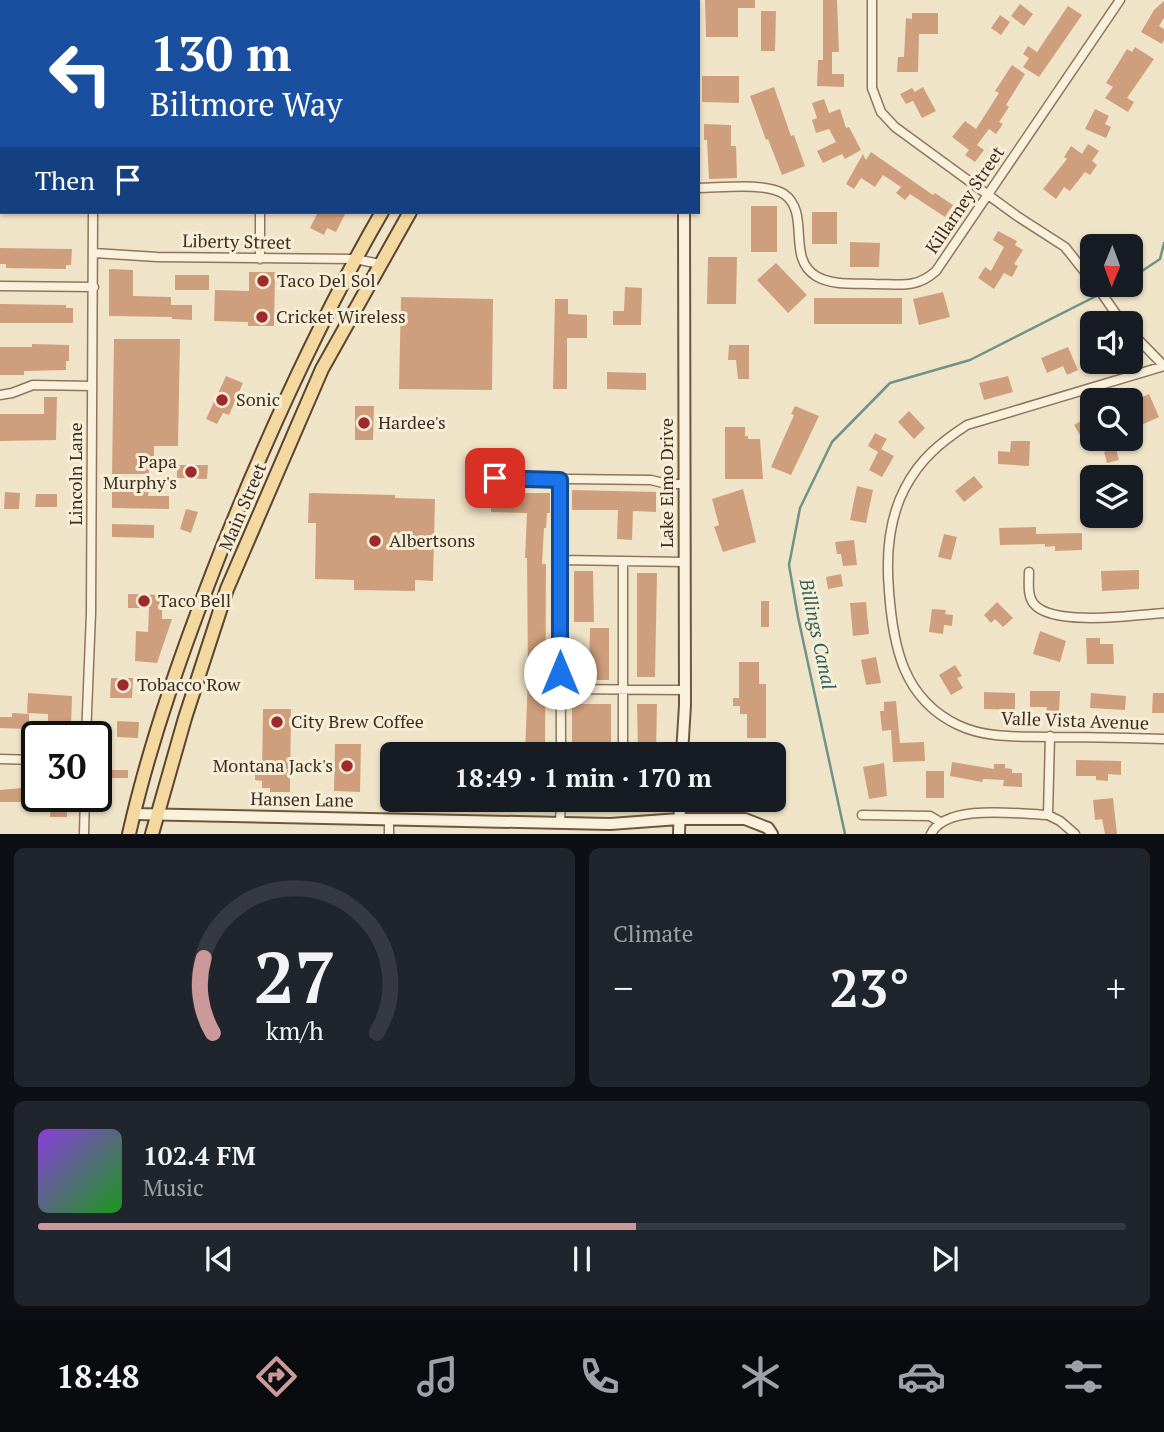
<!DOCTYPE html>
<meta charset="utf-8">
<style>
body{margin:0;font-family:"PT Serif",serif;background:#20242c;color:#f1f3f6;height:100vh;display:flex;flex-direction:column;font-size:26px;white-space:nowrap}
*{box-sizing:border-box;margin:0}
p{font-size:23px;color:#9ea1a6}
.icon{flex:none;width:38px;height:38px;fill:none;stroke:currentColor;stroke-width:2;stroke-linecap:round;stroke-linejoin:round}
.map{position:relative;height:834px;overflow:hidden}
.panel{display:flex;flex-direction:column;gap:14px;padding:14px;background:#0d0f14;flex:1}
.panel>*{flex:none}
.banner{position:absolute;left:0px;top:0px;width:700px;height:214px;box-shadow:0 2px 5px #0004;background:#1a4fa0;color:#fff;overflow:hidden}
.needle{width:46px;rotate:181deg}
.tools{position:absolute;left:1080px;top:234px;display:grid;gap:14px}
.tools a{display:grid;place-items:center;width:63px;height:63px;border-radius:10px;background:#171b24;box-shadow:0 2px 5px #0004;font-size:35px}
.speed{position:absolute;left:21px;top:721px;display:flex;gap:14px;font-size:35px;font-weight:700;text-align:center}
.speed>*{display:grid;place-content:center;width:91px;height:91px;border-radius:50%;background:#171b24;box-shadow:0 2px 5px #0004;line-height:1}
.speed .limit{border:4px solid #111;border-radius:10px;background:#fff;color:#111}
.pin{position:absolute;display:grid;place-items:center;width:60px;height:60px;color:#fff;margin:-30px;border-radius:14px;box-shadow:0 4px 10px #0006}
.me{position:absolute;width:77px;margin:-38px;rotate:0deg;stroke-linejoin:round;filter:drop-shadow(0 0 5px #0008)}
.turn{display:flex;align-items:center;gap:24px;height:147px;padding:0 35px;font-size:32px}
.turn .icon{width:91px;height:91px;stroke-width:2.5}
.turn b{display:block;font-size:49px;line-height:60px}
.then{display:flex;align-items:center;height:66px;padding:0 35px;background:#0003;gap:14px;font-size:26px}
.big{font-size:52px;font-weight:700;line-height:1.1}
.panel .card{flex:1;display:flex;flex-direction:column;justify-content:center;gap:10px;min-width:0;padding:0 24px;border-radius:10px;background:#20242c}
.panel .dial{align-items:center;gap:0}
.dial svg{height:182px;overflow:visible;fill:none;stroke:#363941;stroke-width:7;stroke-linecap:round;text-anchor:middle}
.dial text{fill:#f1f3f6;stroke:none}
.song{display:flex;align-items:center;gap:21px}
.cover{width:84px;height:84px;border-radius:10px;background:linear-gradient(135deg,hsl(270 70% 55%),hsl(120 70% 35%))}
.played{height:7px;border-radius:4px;background:linear-gradient(90deg,#cc999b 55%,#363941 55%)}
.keys{display:flex;justify-content:space-around;direction:ltr}
.heat{display:flex;justify-content:space-between;align-items:center;font-size:38px;direction:ltr}
.panel .tiles{flex:1;display:grid;gap:14px;grid-template-columns:1fr 1fr}
.card:last-child{grid-column:span 2}
.trip{position:absolute;left:380px;top:742px;width:406px;height:70px;border-radius:10px;background:#171b24;box-shadow:0 2px 5px #0004;font-weight:700;line-height:70px;text-align:center}
.menu{display:flex;height:112px;justify-content:space-around;align-items:center;background:#090b0e;color:#9ea1a6}
.menu .icon{width:49px;height:49px}
.menu .active{color:#cc999b}
.menu b{font-size:32px;color:#f1f3f6}
.map>svg:first-child{display:block}
.lines{fill:none;stroke-linecap:round;stroke-linejoin:round}
.stream{stroke:#6f938a;stroke-width:2.5}
.building{fill:#cf9f7d}
.street-casing{stroke:#8d765c;stroke-width:11}
.secondary-casing{stroke:#6f573f;stroke-width:14}
.primary-casing{stroke:#5b4430;stroke-width:16}
.street{stroke:#faf1dc;stroke-width:8}
.secondary{stroke:#faf1dc;stroke-width:10}
.primary{stroke:#f3d9a0;stroke-width:12}
.route-casing{stroke:#114b97;stroke-width:18}
.route{stroke:#1a73e8;stroke-width:12}
.poi-dot{fill:#9e2a2b;stroke:#f7eed8;stroke-width:2.5}
.labels{text-anchor:middle;stroke-width:6;stroke-linejoin:round;paint-order:stroke}
.street-label{font-size:18px;fill:#3d2e20;stroke:#f7eed8}
.poi-label{font-size:18px;fill:#3d2e20;stroke:#f7eed8;text-anchor:start}
.water-label{font-size:19px;font-style:italic;fill:#2f5d5a;stroke:#f7eed8}
</style>
<div class="map">
<svg width="1164" height="834" viewBox="0 0 1164 834">
<rect width="100%" height="100%" fill="#f0e4c8"/>
<g class="lines">
<path class="stream" d="M1130 279 1160 259 1164 243
M845 834 798 617 789 565 800 508 832 442 890 383 970 360 1118 285"/>
</g>
<path class="building" d="M705 0H755V8H738V37H706Z
M823 0H837L839 52H832V74H844V87L817 86 818 60H823Z
M1164 1V18L1159 26 1164 29V40L1162 44 1141 32 1154 10Z
M1020 4 1033 14 1024 26 1011 16Z
M1068 6 1082 15 1039 77 1023 67 1029 58 1023 54 1028 46 1037 52Z
M761 11H776L775 51H761Z
M912 13H938V34H919L918 72H897L898 57H904L906 18 912 19Z
M1000 15 1010 22 1001 35 991 28Z
M1135 47 1154 59 1127 98 1134 102 1128 112 1105 98 1113 87 1106 83 1127 49 1132 52Z
M1012 65 1025 74 1006 105 1009 107 999 122 1003 124 996 134 989 129 977 145 984 150 975 162 965 155 969 150 952 137 965 121 976 129 999 93 995 91Z
M702 76H739V103L702 102Z
M774 87 791 136 794 135 805 166 782 175 768 139 766 140 750 96Z
M923 87 936 111 922 118 913 101 906 104 900 94 912 88 915 92Z
M824 99 829 113 840 109 846 128 849 127 861 150 845 159 842 154 823 163 817 151 836 142 829 129 816 133 812 120 817 118 812 103Z
M1095 109 1109 116 1105 124 1111 127 1106 138 1085 129Z
M704 124 731 125V146H736L737 178 709 179 707 140H704Z
M1088 144 1099 151 1092 161 1097 165 1090 175 1085 172 1070 191 1064 187 1056 199 1043 189 1067 159 1064 157 1071 146 1082 154Z
M871 152 933 195 935 193 953 205 945 217 910 194 905 200 896 193 901 187 883 175 875 187 861 178 854 189 846 184 863 154 866 160Z
M751 206H777V252H751Z
M318 212H346L336 232 327 228 324 235 310 228Z
M812 212H837V244H812Z
M998 231 1017 241 1015 245 1023 250 1014 264 1018 266 1012 277 1004 273 994 289 978 278 985 267 991 271 1004 247 993 240Z
M850 242 880 243 879 267H850Z
M0 248 72 249 71 265H66V269L6 268V264H0Z
M708 257H737L736 304H707Z
M776 263 807 295 788 313 757 280Z
M109 269 133 270V296L171 297V305H192V320L172 319V317L109 316Z
M249 272H275L274 326H248V322L214 321 215 290 249 291Z
M175 275H209V290H175Z
M625 287 642 288 641 325H613V311H624Z
M943 292 950 317 919 325 913 299Z
M401 297 493 299 492 390 399 389Z
M814 298H902V324H814Z
M555 299H568V314L587 315V338H567V389H553Z
M0 304 66 305V308H73V323H0Z
M114 339H180L178 446H154V463H149V474H112Z
M32 344 69 345V361H66V370L24 371V375H0V347H32Z
M729 345H749V379H738L736 360H728Z
M1068 347 1078 370 1067 375 1063 366 1047 373 1041 358Z
M607 372 646 373V390L607 389Z
M226 376 243 383 229 415 223 413 217 424 206 419Z
M1008 376 1013 392 984 400 979 383Z
M1149 394 1159 417 1130 430V414L1140 410 1136 400Z
M44 397H57L56 440 0 441V414H44Z
M355 406H374L373 440H355Z
M795 406 819 416 791 475 771 467 794 415 791 414Z
M909 411 925 428 914 439 898 422Z
M1092 415V435L1083 440 1074 425Z
M725 427H745V436H748V439H760L763 479H725Z
M875 433 887 439 881 449 894 456 882 477 869 470 878 452 868 446Z
M1011 441H1030L1029 466 998 464V451L1010 452Z
M1116 448 1119 460 1107 463 1104 452Z
M177 465H208L207 479 177 478Z
M974 476 983 487 964 502 955 491Z
M857 486 873 490 866 523 850 520Z
M112 489 149 490 148 496H169V509L112 508Z
M743 489 756 542 723 552 714 527 719 525 712 499Z
M572 490 656 492V512L633 511 632 540 617 539 618 510H572Z
M5 492 20 493 19 509H4Z
M309 493 395 495V498L435 499 433 581 415 580V591L354 590V580L315 579 316 523H308Z
M491 493H550V513H547L546 528H544L542 564H546L545 754H525L528 675 527 558H525L527 513 491 512Z
M36 494H57V507H35Z
M186 509 198 512 191 533 180 529Z
M112 524 154 525V538L112 537Z
M1036 527V534L1082 533V550L1055 551V546L1045 547V544L1000 545 999 528Z
M944 534 957 537 951 560 938 557Z
M854 540 857 565 843 566 841 554H837L835 542Z
M1139 570V589L1102 591 1101 571Z
M574 571H593L594 622H574Z
M637 573H657L655 677H637Z
M841 574 843 586 828 589 826 577Z
M128 594 162 595V619H172L157 663 135 661 136 631 148 632 149 608H128Z
M761 601H769V627H761Z
M866 602 869 634 853 636 850 603Z
M997 602 1013 618 1003 627 995 619 991 623 984 615Z
M932 609 946 610 945 614 953 615 952 626 944 625 943 634 929 632Z
M590 628H609V680H589Z
M1040 631 1066 641 1060 662 1033 654Z
M1086 638H1100V644H1113L1114 664H1087Z
M876 657 881 683 866 685 861 660Z
M739 662H759V684H766V738H747V714H740V706H733V698H739Z
M955 665 962 676 957 678 963 688 951 695 939 675Z
M111 678H133L132 698H110Z
M1030 691H1060L1059 712H1046L1047 707H1030Z
M984 692 1015 693V710L984 709Z
M28 693 72 696 71 727 48 726V714L27 713Z
M1091 693 1126 696 1125 710 1090 708Z
M1153 693H1164V713H1152Z
M896 701 900 743 924 742 925 761 893 762 891 730 882 731 880 711H884V702Z
M572 704H611V754H572Z
M637 704H657L656 754H638Z
M263 709H291L290 792H270V788H262V781L255 780V772H262Z
M12 713 29 714V729L0 728V717H12Z
M117 721 139 722 138 738 117 737Z
M335 744H361L360 792 334 791Z
M96 755H109V770H128V778H96Z
M1076 760 1121 761V775L1108 774V781L1096 780V776H1076Z
M952 762 994 769V764H1005V768L1012 769V773H1022V787L1003 786 1004 780 983 779 982 782 950 776Z
M884 763 887 796 869 799 863 767Z
M926 771H944V798H926Z
M21 783H37V797H21V802H0V790L21 788Z
M51 796H67V817H50Z
M1113 798 1117 834H1105L1102 819 1095 820 1093 800Z"/>
<g class="lines">
<defs>
<path id="street" d="M465 0 468 2
M872 0V88L881 112 895 127 1017 216 1065 247 1092 281
M95 2V0
M322 2V0
M698 188C720 188 765 182 784 194 811 213 786 258 816 276 832 286 857 283 875 284 900 284 916 289 936 271L1120 0
M260 212V259
M94 253 157 257 355 259 380 264
M1096 285 1123 324
M0 286 94 287
M1130 331 1164 366
M1164 366 967 425C941 442 920 459 905 488 888 520 886 556 889 591 893 646 903 699 958 725 987 739 1021 736 1052 737 1090 737 1127 738 1164 739
M0 395 12 393 33 385 92 386
M495 478 651 480 667 484H685
M560 480 561 754
M561 560 685 562
M1029 572C1029 582 1027 596 1034 604 1053 627 1137 615 1164 613
M560 689 685 690
M86 737 91 613 93 212
M623 754V561
M0 759 37 760
M623 800V802
M862 815 930 816 940 822
M1048 815 1050 736
M560 823 561 800
M84 834 85 796
M389 834V819
M931 834C946 803 1019 814 1048 815L1060 821 1075 834"/>
<path id="secondary" d="M685 2V0
M682 754 685 705 684 212
M134 814 610 824 679 819H745L768 828 772 834
M679 834 680 800"/>
<path id="primary" d="M512 2 513 0
M538 2 539 0
M129 834C151 737 185 643 221 551 268 434 319 321 382 212
M152 834 185 718 227 589 322 369 410 212"/>
</defs>
<use href="#street" class="street-casing"/>
<use href="#secondary" class="secondary-casing"/>
<use href="#primary" class="primary-casing"/>
<use href="#street" class="street"/>
<use href="#secondary" class="secondary"/>
<use href="#primary" class="primary"/>
</g>
<g class="lines">
<defs>
<path id="route" d="M495 478 560 480V673"/>
</defs>
<use href="#route" class="route-casing"/>
<use href="#route" class="route"/>
</g>
<g class="poi-dot">
<circle cx="263" cy="281" r="7"/>
<circle cx="262" cy="317" r="7"/>
<circle cx="222" cy="400" r="7"/>
<circle cx="364" cy="423" r="7"/>
<circle cx="191" cy="472" r="7"/>
<circle cx="375" cy="541" r="7"/>
<circle cx="144" cy="601" r="7"/>
<circle cx="123" cy="685" r="7"/>
<circle cx="277" cy="722" r="7"/>
<circle cx="347" cy="766" r="7"/>
</g>
<g class="labels">
<g class="street-label">
<text transform="translate(965 200) rotate(-56)" y="6">Killarney Street</text>
<text transform="translate(237 242) rotate(1)" y="6">Liberty Street</text>
<text transform="translate(76 474) rotate(-90)" y="6">Lincoln Lane</text>
<text transform="translate(667 483) rotate(-90)" y="6">Lake Elmo Drive</text>
<text transform="translate(243 507) rotate(-67)" y="6">Main Street</text>
<text transform="translate(1075 721) rotate(2)" y="6">Valle Vista Avenue</text>
<text transform="translate(302 800) rotate(1)" y="6">Hansen Lane</text>
</g>
<g class="poi-label">
<text x="277" y="287">Taco Del Sol</text>
<text x="276" y="323">Cricket Wireless</text>
<text x="236" y="406">Sonic</text>
<text x="378" y="429">Hardee's</text>
<text x="177" y="468" text-anchor="end">Papa<tspan x="177" dy="21">Murphy's</tspan></text>
<text x="389" y="547">Albertsons</text>
<text x="158" y="607">Taco Bell</text>
<text x="137" y="691">Tobacco Row</text>
<text x="291" y="728">City Brew Coffee</text>
<text x="333" y="772" text-anchor="end">Montana Jack's</text>
</g>
<g class="water-label">
<text transform="translate(818 634) rotate(78)" y="7">Billings Canal</text>
</g>
</g>
</svg>
<div class="tools">
<a><svg class="needle" viewBox="-14 -14 28 28"><path d="M0-13l5 13h-10z" fill="#e53935"/><path d="M0 13l5-13h-10z" fill="#9ea1a6"/></svg></a>
<a><svg class="icon" aria-label="sound" viewBox="0 0 24 24"><path d="M4 9h4l5-4v14l-5-4H4zM17 9q2 3 0 6"/></svg></a>
<a><svg class="icon" aria-label="search" viewBox="0 0 24 24"><circle cx="10" cy="10" r="6"/><path d="M15 15l6 6"/></svg></a>
<a><svg class="icon" aria-label="layers" viewBox="0 0 24 24"><path d="M12 4l9 5-9 5-9-5zM3 14l9 5 9-5"/></svg></a>
</div>
<div class="speed"><div class="limit">30</div></div>
<div class="pin" style="left:495px;top:478px;background:#d93025"><svg class="icon" aria-label="arrive" viewBox="0 0 24 24"><path d="M6 21V4h12l-3 4 3 4H6"/></svg></div>
<svg class="me" style="left:560px;top:673px" viewBox="-20 -20 40 40"><circle r="19" fill="#fff"/><path d="M0-13L10 11 0 6-10 11z" fill="#1a73e8"/></svg>
<div class="trip">18:49 · 1 min · 170 m</div>
<div class="banner">
<div class="turn"><svg class="icon" aria-label="left" viewBox="0 0 24 24"><path d="M17 20v-9H6M10 6l-5 5 5 5"/></svg><div><b>130 m</b>Biltmore Way</div></div>
<div class="then">Then<svg class="icon" aria-label="arrive" viewBox="0 0 24 24"><path d="M6 21V4h12l-3 4 3 4H6"/></svg></div>
</div>
</div>
<section class="panel">
<div class="tiles">
<div class="card dial"><svg viewBox="0 0 100 80">
<path d="M14 69A42 42 0 1 1 86 69"/>
<path d="M14 69A42 42 0 0 1 10 36" stroke="#cc999b"/>
<text x="50" y="56" font-size="32" font-weight="700">27</text>
<text x="50" y="72" font-size="11">km/h</text>
</svg></div>
<div class="card"><p>Climate</p>
<div class="heat"><a>−</a><b class="big">23°</b><a>+</a></div>
</div>
<div class="card">
<div class="song"><i class="cover"></i><div><b>102.4 FM</b><p>Music</p></div></div>
<div class="played"></div>
<div class="keys"><svg class="icon" aria-label="previous" viewBox="0 0 24 24"><path d="M18 5L8 12l10 7zM5 5v14"/></svg><svg class="icon" aria-label="pause" viewBox="0 0 24 24"><path d="M8 5v14M16 5v14"/></svg><svg class="icon" aria-label="next" viewBox="0 0 24 24"><path d="M6 5l10 7-10 7zM19 5v14"/></svg></div>
</div>
</div>
</section>
<nav class="menu">
<b>18:48</b>
<svg class="icon active" aria-label="directions" viewBox="0 0 24 24"><path d="M12 3l9 9-9 9-9-9zM9 14v-3h6M13 9l2 2-2 2"/></svg>
<svg class="icon" aria-label="music" viewBox="0 0 24 24"><path d="M9 18V5l10-2v13"/><circle cx="6" cy="18" r="3"/><circle cx="16" cy="16" r="3"/></svg>
<svg class="icon" aria-label="phone" viewBox="0 0 24 24"><path d="M5 4h4l2 5-3 2q2 4 5 5l2-3 5 2v4C11 20 4 13 5 4z"/></svg>
<svg class="icon" aria-label="climate" viewBox="0 0 24 24"><path d="M12 3v18M4 7l16 10M4 17L20 7"/></svg>
<svg class="icon" aria-label="car" viewBox="0 0 24 24"><path d="M5 17H2v-5l4-1 3-4h7l3 4 3 1v5h-3M9 17h6M6 11h13"/><circle cx="7" cy="17" r="2"/><circle cx="17" cy="17" r="2"/></svg>
<svg class="icon" aria-label="filters" viewBox="0 0 24 24"><path d="M4 7h16M4 17h16"/><circle cx="9" cy="7" r="2"/><circle cx="15" cy="17" r="2"/></svg>
</nav>
